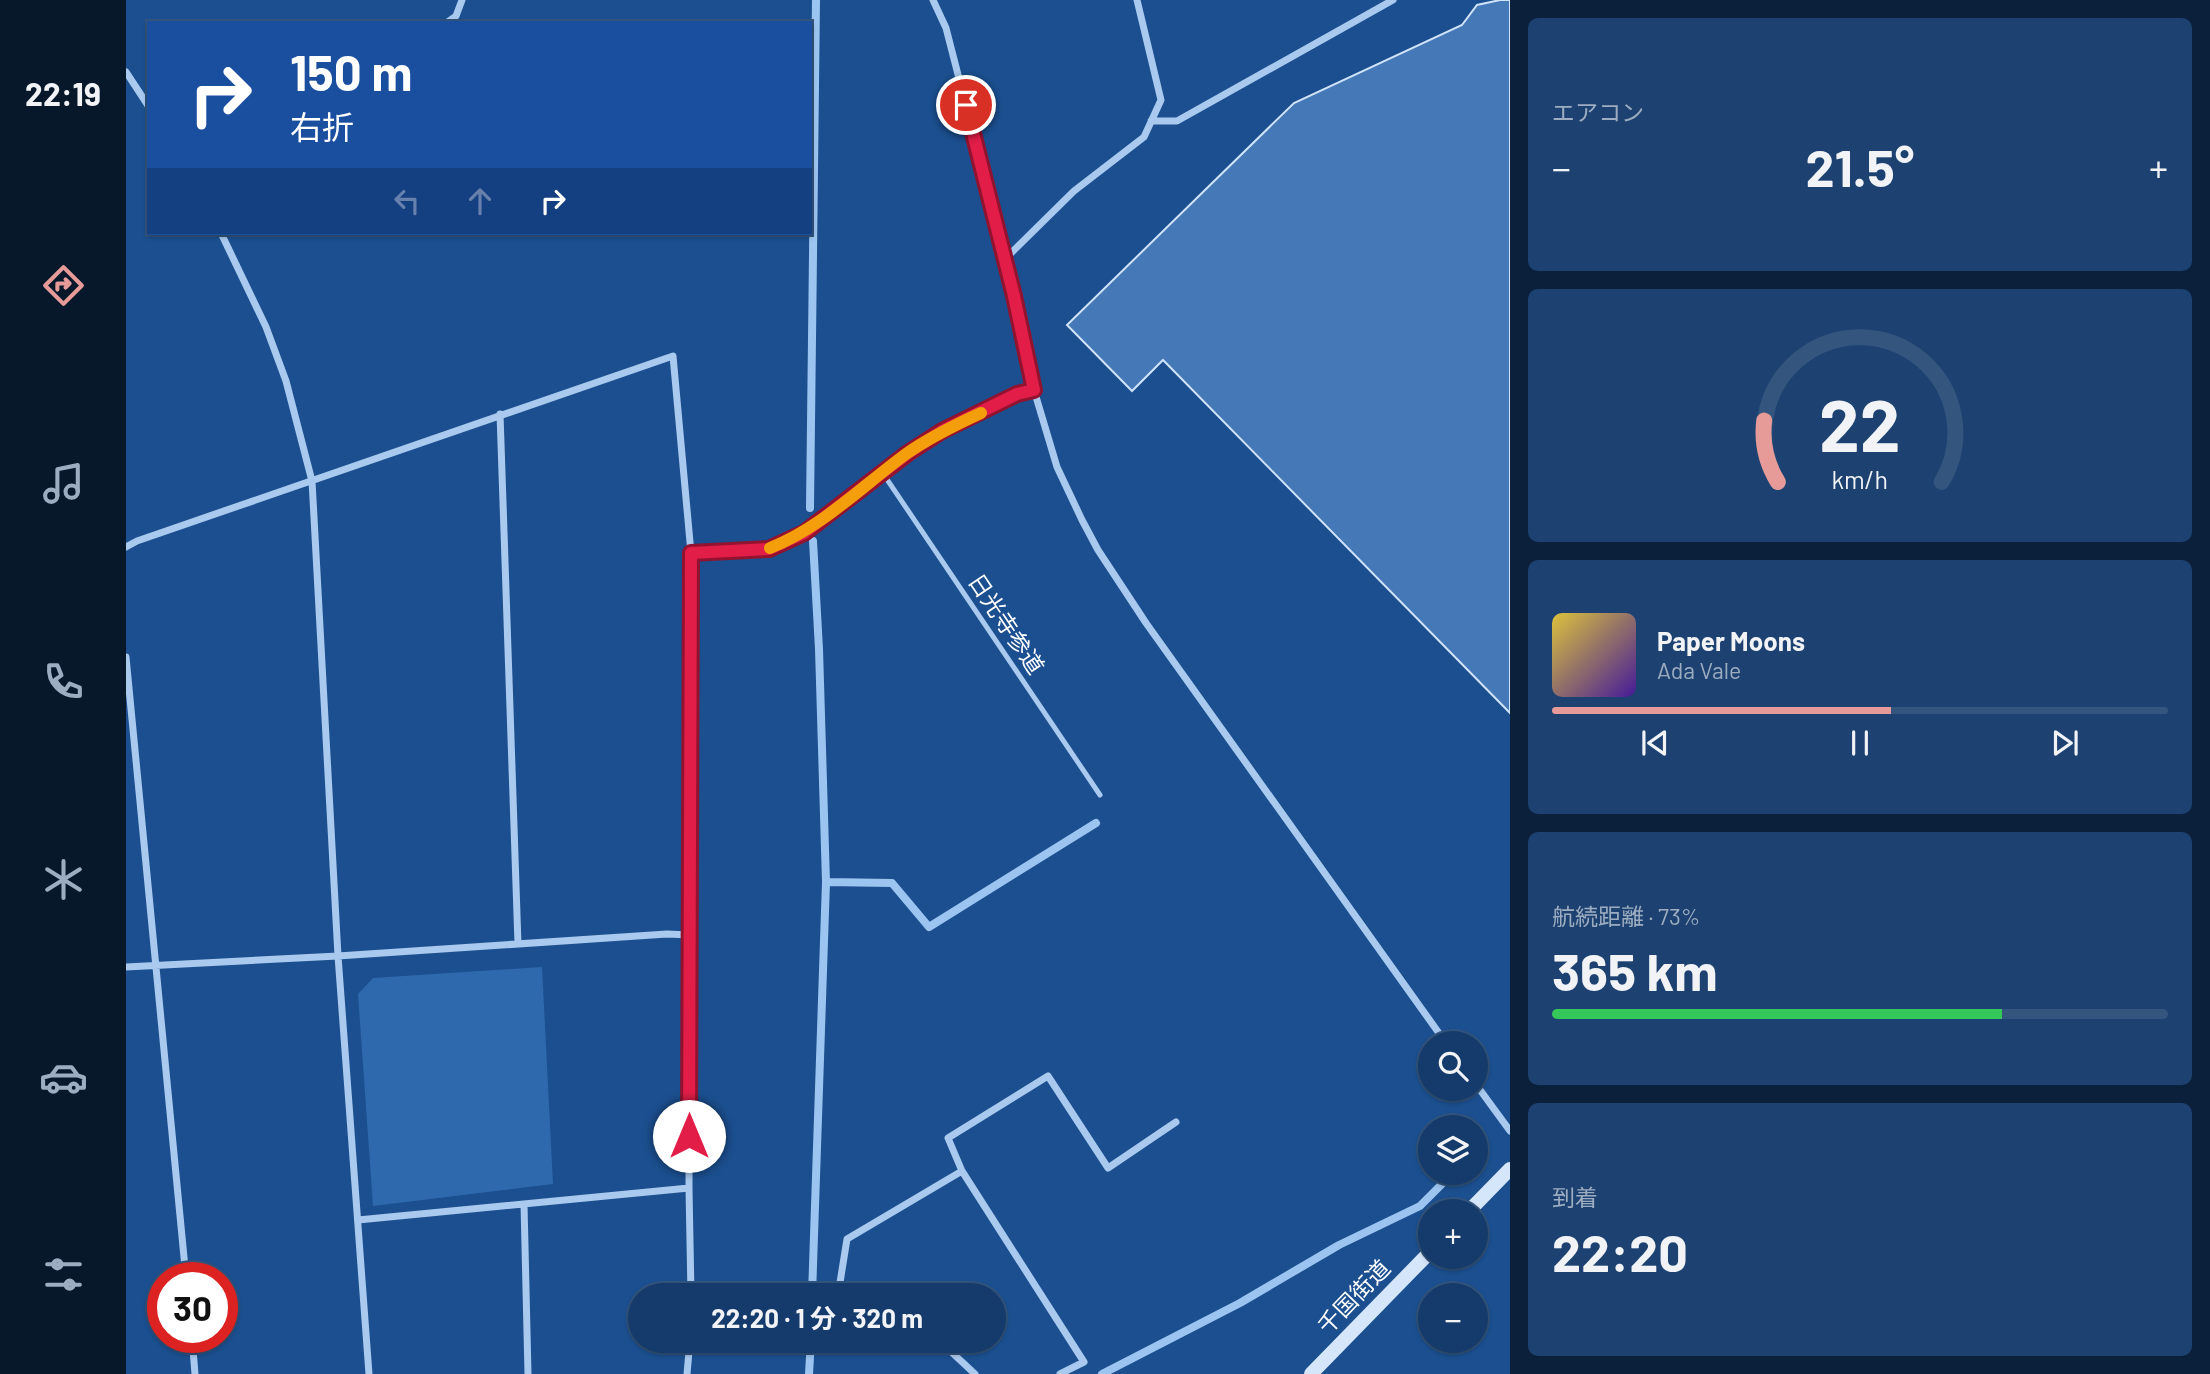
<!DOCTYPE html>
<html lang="ja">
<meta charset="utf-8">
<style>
body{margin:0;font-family:Barlow,"Noto Sans JP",sans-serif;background:#1d4271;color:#f1f3f6;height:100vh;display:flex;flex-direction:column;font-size:26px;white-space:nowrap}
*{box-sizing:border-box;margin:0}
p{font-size:23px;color:#9dadc1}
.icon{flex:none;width:38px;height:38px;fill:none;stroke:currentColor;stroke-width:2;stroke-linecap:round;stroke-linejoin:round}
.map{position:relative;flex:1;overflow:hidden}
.drawer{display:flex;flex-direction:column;gap:18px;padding:18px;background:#0b203b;width:700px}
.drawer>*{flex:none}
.banner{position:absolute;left:21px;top:21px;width:665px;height:214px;border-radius:0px;box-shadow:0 2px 5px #0004,0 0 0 2px #33557e;background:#1a4fa0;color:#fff;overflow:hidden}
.fabs{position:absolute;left:1292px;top:1031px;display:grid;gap:14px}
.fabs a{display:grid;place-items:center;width:70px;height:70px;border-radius:50%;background:#143b6b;box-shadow:0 2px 5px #0004,0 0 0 2px #33557e;font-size:35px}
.speed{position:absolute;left:21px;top:1262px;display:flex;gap:14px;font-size:35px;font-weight:700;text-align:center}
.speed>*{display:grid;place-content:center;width:91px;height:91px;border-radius:50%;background:#143b6b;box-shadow:0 2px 5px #0004,0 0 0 2px #33557e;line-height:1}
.speed .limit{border:10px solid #d22;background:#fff;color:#111}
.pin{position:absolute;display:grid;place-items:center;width:60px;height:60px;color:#fff;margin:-30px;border:4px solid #fff;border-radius:50%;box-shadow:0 2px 7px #0007}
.me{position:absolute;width:77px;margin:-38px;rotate:0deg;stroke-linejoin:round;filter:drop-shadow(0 0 5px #0008)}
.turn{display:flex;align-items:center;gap:24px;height:147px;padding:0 28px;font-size:32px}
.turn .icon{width:91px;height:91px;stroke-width:2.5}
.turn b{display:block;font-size:49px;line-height:60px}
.lanes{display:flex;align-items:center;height:66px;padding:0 28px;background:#0003;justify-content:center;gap:35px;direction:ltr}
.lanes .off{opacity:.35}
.big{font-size:52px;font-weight:700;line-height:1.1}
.drawer .card{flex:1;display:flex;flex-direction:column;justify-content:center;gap:10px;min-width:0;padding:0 24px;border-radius:10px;background:#1d4271}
.drawer .dial{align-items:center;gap:0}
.dial svg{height:182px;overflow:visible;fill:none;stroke:#33557e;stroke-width:7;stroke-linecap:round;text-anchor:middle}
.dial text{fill:#f1f3f6;stroke:none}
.song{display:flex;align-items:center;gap:21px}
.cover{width:84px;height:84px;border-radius:10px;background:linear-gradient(135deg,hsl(50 70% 55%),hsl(260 70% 35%))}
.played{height:7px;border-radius:4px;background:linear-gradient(90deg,#e69b98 55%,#33557e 55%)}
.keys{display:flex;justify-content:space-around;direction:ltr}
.heat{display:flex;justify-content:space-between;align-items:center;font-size:38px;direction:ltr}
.charge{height:10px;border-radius:5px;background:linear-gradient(90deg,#34c759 73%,#33557e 0)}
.trip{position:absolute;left:502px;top:1283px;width:378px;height:70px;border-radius:35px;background:#143b6b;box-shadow:0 2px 5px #0004,0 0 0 2px #33557e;font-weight:700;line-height:70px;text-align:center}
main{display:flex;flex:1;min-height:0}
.tabs{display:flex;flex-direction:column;width:126px;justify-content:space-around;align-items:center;background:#08182b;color:#9dadc1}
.tabs .icon{width:49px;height:49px}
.tabs .active{color:#e69b98}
.tabs b{font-size:32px;color:#f1f3f6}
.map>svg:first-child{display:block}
.green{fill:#2e69ad}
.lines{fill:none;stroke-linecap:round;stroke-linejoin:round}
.stream{stroke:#9cc4f0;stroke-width:8}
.building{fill:#4478b7;stroke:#cfe3fa;stroke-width:2}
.service{stroke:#a9c9ee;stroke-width:5}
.minor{stroke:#a9c9ee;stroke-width:7}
.secondary{stroke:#d6e6fa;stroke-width:14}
.route-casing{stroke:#92132f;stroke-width:18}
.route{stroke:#e11d48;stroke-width:12}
.slow{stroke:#f59e0b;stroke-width:12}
.labels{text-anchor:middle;stroke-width:7;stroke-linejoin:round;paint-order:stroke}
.street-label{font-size:23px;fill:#fff;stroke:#1b4f8f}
</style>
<main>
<nav class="tabs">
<b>22:19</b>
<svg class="icon active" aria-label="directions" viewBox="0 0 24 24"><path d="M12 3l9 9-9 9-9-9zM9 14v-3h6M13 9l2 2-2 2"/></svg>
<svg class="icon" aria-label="music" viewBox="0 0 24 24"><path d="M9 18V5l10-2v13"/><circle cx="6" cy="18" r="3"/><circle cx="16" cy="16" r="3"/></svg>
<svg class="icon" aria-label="phone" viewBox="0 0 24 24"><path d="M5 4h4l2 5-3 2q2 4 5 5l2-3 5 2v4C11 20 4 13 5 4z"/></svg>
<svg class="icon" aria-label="climate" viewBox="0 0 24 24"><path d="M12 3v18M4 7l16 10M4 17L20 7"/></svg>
<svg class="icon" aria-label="car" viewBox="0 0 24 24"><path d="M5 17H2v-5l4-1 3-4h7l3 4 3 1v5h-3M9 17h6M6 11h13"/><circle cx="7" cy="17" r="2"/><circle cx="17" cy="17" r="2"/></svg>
<svg class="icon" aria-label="filters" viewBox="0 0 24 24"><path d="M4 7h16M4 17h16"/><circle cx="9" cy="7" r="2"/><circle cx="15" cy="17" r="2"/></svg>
</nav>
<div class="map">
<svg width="1384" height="1374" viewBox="0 0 1384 1374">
<rect width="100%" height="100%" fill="#1b4f8f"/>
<path class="green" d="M416 967 427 1184 247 1206 232 994 247 978Z"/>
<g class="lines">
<path class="stream" d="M684 508 690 0
M700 882 766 883 803 927 970 823
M1349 1152H1350
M686 1295 700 882 693 649 687 541
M683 1374 685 1340
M976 1374 1114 1303 1213 1245 1294 1206 1328 1172"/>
</g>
<path class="building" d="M1374 0H1384V713L1037 360 1006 391 941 325 1168 103 1336 25 1351 5Z"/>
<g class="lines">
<path class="service" d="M756 472 974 795"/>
<path class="minor" d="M807 0 820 28 889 296 908 390 931 467 956 520 972 550 1020 623 1320 1043
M320 23 330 16 336 0
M0 72 23 107
M1025 121H1051L1267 0
M95 233 140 327 160 381 186 481 212 956 243 1374
M878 260 948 191 1018 137 1035 100 1011 0
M374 414 392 944
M0 547 11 541 547 356 565 553 563 1188 565 1295
M565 553 643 549 678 533 782 453 816 431 891 394 908 390
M0 657 60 1278
M0 967 212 956 541 934 564 935
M1349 1083 1384 1131
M836 1171 822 1138 922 1076 982 1168 1050 1122
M398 1204 402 1374
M232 1220 563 1188
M712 1295 721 1239 836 1171 958 1362 934 1374
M66 1337 69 1374
M807 1340 819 1346 849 1374
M561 1374 564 1340"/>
<path class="secondary" d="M1343 1211 1384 1169
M1185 1374 1304 1252"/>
</g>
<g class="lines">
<defs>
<path id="route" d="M563 1136 565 553 643 549 678 533 782 453 816 431 891 394 908 390 888 296 840 105"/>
</defs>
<use href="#route" class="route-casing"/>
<use href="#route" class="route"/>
<path class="slow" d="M644 548C695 528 735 487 780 454 804 437 829 425 855 413"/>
</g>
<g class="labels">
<g class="street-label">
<text transform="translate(880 624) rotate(56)" y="8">日光寺参道</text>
<text transform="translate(1228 1297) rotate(-46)" y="8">千国街道</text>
</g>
</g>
</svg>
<div class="fabs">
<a><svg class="icon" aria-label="search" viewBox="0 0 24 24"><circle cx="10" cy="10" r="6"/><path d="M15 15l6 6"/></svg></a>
<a><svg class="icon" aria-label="layers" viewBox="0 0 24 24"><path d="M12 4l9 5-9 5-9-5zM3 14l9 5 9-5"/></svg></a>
<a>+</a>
<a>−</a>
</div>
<div class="speed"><div class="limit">30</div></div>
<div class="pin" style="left:840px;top:105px;background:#d93025"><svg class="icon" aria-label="arrive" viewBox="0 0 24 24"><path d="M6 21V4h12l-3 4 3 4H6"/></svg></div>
<svg class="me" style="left:563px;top:1136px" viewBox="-20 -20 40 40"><circle r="19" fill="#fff"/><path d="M0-13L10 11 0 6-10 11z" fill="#e11d48"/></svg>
<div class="trip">22:20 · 1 分 · 320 m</div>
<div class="banner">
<div class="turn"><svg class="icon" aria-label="right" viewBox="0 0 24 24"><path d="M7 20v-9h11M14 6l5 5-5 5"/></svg><div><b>150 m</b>右折</div></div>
<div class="lanes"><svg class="icon off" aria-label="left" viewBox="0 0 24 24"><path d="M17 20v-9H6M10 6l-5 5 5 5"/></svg><svg class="icon off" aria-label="ahead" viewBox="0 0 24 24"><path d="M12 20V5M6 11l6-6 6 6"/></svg><svg class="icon" aria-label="right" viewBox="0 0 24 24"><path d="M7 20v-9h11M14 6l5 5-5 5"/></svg></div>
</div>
</div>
<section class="drawer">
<div class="card"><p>エアコン</p>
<div class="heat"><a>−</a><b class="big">21.5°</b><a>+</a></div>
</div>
<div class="card dial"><svg viewBox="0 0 100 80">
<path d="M14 69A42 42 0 1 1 86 69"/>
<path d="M14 69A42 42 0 0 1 8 42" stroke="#e69b98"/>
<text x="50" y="56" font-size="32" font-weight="700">22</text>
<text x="50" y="72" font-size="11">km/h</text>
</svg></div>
<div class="card">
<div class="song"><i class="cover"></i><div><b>Paper Moons</b><p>Ada Vale</p></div></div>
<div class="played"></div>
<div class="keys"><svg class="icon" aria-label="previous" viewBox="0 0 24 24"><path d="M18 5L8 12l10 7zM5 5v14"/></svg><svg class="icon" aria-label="pause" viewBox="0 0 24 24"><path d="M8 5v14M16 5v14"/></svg><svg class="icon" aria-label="next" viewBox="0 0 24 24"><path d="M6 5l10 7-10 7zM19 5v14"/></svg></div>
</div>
<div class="card"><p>航続距離 · 73%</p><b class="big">365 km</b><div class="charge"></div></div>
<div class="card"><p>到着</p><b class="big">22:20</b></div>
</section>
</main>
